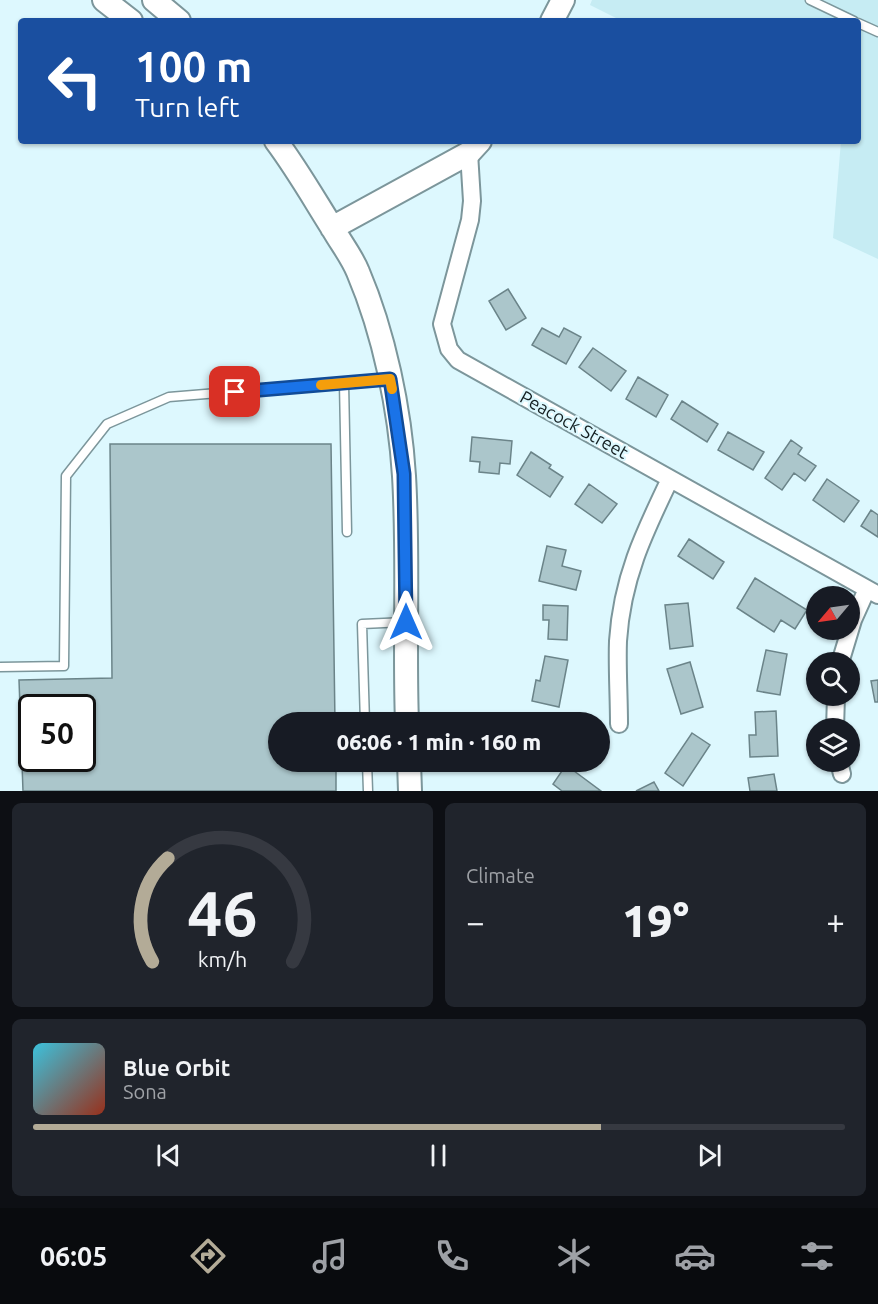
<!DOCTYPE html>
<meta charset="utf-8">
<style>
body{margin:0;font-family:Ubuntu,sans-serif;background:#20242c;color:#f1f3f6;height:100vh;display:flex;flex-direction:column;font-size:22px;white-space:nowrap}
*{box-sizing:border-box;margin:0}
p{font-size:20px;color:#9ea1a6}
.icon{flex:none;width:33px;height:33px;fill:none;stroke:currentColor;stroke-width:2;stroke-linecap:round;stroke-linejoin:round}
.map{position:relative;height:791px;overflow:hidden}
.panel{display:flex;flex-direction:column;gap:12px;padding:12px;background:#0d0f14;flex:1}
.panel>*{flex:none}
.guide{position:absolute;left:18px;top:18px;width:843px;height:126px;border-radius:6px;box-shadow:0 2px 4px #0004;background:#1a4fa0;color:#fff;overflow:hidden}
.needle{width:39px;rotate:241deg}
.buttons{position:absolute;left:806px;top:586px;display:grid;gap:12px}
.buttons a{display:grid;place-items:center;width:54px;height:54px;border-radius:50%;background:#171b24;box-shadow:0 2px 4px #0004;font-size:30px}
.speed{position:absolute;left:18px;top:694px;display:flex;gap:12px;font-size:30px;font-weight:700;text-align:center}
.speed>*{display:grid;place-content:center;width:78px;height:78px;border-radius:50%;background:#171b24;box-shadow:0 2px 4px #0004;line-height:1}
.speed .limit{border:3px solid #111;border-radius:9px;background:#fff;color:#111}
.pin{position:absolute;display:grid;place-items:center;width:51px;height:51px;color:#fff;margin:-26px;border-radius:12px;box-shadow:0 3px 9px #0006}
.me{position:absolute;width:66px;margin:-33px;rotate:0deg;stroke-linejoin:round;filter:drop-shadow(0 0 4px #0008)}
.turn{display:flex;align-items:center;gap:21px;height:126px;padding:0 18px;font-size:27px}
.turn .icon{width:78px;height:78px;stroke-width:2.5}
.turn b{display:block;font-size:42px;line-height:51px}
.big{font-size:45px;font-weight:800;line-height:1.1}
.panel .card{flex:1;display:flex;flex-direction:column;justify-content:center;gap:9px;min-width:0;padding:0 21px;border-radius:9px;background:#20242c}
.panel .dial{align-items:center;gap:0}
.dial svg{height:156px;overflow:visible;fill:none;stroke:#363941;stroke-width:7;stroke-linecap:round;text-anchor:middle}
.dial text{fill:#f1f3f6;stroke:none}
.song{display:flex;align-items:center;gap:18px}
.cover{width:72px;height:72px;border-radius:9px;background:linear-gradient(135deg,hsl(190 70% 55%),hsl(10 70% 35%))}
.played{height:6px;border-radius:3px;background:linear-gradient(90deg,#b3ab97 70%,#363941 70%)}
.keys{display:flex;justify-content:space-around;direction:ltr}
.heat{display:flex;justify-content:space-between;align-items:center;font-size:33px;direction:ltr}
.panel .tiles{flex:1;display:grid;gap:12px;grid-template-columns:1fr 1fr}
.card:last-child{grid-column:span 2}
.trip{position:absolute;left:268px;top:712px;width:342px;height:60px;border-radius:30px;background:#171b24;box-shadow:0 2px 4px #0004;font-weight:800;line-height:60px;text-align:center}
.menu{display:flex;height:96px;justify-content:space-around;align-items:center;background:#090b0e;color:#9ea1a6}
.menu .icon{width:42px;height:42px}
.menu .current{color:#b3ab97}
.menu b{font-size:27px;color:#f1f3f6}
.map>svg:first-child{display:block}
.built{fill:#c6ecf3}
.building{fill:#abc6cb;stroke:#6b8489;stroke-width:1.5;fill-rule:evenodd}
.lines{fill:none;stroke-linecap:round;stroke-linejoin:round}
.lane-casing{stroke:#7c969b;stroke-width:11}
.street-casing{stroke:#7c969b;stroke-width:20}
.secondary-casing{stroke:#7c969b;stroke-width:26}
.lane{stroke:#fff;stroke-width:8}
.street{stroke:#fff;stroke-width:16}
.secondary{stroke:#fff;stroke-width:22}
.route-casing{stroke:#114b97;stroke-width:15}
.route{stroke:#1a73e8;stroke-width:10}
.slow{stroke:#f59e0b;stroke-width:10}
.labels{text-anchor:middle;stroke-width:4.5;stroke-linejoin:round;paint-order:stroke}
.street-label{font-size:18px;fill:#141e20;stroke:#ddf8fe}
</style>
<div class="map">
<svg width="878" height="791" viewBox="0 0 878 791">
<rect width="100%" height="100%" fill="#ddf8fe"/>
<path class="built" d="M592 0H878V259L833 238 841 141H858V21H622L590 5Z"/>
<path class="building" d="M508 289 526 318 506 330 489 301Z
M542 328 559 337 564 328 581 337 566 364 532 345Z
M593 348 626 371 611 391 579 367Z
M638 377 668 395 656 417 626 399Z
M682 401 718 424 707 442 671 419Z
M728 432 764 452 753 470 718 450Z
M472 437 512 441 510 464 500 463 499 474 479 472 480 462 470 461Z
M791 440 802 448 798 454 816 466 805 481 794 473 782 490 765 478Z
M110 444H331L335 723H279V762H336V791H23L19 680 112 678ZM32 708H82V759H32Z
M531 452 551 465 549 468 563 477 550 497 517 475Z
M827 479 859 501 844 522 813 500Z
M589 484 617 504 602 523 575 504Z
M871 510 878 515V537L861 526Z
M689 539 724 562 713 579 678 556Z
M547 546 566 550 562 566 581 571 576 590 539 581Z
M755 578 807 610 795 629 781 620 774 632 737 608Z
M688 603 693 646 670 649 665 605Z
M543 605 568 606 567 640 548 639 549 620H543Z
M766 650 787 654 780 695 757 691Z
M545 656 568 660 559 707 532 701 536 680 540 681Z
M690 662 703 707 681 714 667 669Z
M878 680V702H875L871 681Z
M776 711 778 756 750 757 749 735H756L755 712Z
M554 714 556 723H527L526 720Z
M692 733 710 745 683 786 665 773Z
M566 765 601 791H562L553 784Z
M774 774 777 791H750L748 778Z
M654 782 659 791H636Z"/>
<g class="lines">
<defs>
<path id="lane" d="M810 0 854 21
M858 23 878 32
M344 383 347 532
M0 667 64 666 66 476 107 424 169 397 389 379
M365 723 362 624 406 622
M367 762 368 791"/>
<path id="street" d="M469 153 472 201 470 220 442 324 449 349 458 360 878 595
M840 663 853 620 867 589
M619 724C619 696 617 668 618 641 622 578 644 533 670 479
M835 729 836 696
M839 762 842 774"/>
<path id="secondary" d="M104 0 131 21
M154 0 179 21
M552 21 563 0
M276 141C297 169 314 199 333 229 341 243 352 257 358 272 384 333 400 410 404 476 409 559 404 641 407 723
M332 228 469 153 480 141
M409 762 410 791"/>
</defs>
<use href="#lane" class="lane-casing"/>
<use href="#street" class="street-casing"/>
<use href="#secondary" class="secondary-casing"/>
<use href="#lane" class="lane"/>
<use href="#street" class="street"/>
<use href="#secondary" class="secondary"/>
</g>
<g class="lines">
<defs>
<path id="route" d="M235 392 390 379 404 474 406 622"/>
</defs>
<use href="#route" class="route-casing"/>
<use href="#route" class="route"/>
<path class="slow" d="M321 385 390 379 392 389"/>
</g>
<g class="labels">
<g class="street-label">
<text transform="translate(574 425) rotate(29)" y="6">Peacock Street</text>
</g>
</g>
</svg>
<div class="buttons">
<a><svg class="needle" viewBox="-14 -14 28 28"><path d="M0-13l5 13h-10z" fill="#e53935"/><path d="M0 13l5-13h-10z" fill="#9ea1a6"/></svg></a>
<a><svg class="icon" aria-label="search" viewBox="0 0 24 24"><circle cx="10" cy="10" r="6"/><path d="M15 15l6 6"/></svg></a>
<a><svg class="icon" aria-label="layers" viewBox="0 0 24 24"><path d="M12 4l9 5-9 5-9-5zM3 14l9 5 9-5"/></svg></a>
</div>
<div class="speed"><div class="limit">50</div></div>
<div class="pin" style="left:235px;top:392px;background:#d93025"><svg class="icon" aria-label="arrive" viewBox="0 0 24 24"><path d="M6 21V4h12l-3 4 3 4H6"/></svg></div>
<svg class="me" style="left:406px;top:622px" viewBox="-20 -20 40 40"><path d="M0-17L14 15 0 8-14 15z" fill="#1a73e8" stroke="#fff" stroke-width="4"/></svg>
<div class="trip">06:06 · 1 min · 160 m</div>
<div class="guide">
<div class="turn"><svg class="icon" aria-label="left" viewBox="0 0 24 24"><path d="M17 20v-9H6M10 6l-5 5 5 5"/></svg><div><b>100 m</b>Turn left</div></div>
</div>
</div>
<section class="panel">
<div class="tiles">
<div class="card dial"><svg viewBox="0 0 100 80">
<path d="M14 69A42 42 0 1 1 86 69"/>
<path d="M14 69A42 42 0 0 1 22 16" stroke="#b3ab97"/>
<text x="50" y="56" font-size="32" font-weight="700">46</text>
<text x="50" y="72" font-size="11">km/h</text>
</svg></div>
<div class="card"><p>Climate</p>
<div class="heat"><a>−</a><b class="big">19°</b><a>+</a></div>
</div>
<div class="card">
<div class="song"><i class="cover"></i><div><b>Blue Orbit</b><p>Sona</p></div></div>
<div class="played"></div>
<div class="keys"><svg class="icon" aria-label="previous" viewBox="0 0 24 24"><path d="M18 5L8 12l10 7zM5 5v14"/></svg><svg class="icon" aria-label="pause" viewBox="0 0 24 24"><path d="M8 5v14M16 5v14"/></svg><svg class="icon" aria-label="next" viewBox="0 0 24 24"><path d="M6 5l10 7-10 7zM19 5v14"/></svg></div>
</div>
</div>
</section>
<nav class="menu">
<b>06:05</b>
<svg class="icon current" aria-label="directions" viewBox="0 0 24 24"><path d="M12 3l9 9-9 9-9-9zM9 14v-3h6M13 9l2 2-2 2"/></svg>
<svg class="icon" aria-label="music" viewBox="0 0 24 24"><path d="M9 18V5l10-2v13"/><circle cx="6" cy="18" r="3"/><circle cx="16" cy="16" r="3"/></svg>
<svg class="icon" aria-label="phone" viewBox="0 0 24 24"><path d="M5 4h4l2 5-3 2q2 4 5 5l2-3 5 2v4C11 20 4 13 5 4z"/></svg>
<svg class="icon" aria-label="climate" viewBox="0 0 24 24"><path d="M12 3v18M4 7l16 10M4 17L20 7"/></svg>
<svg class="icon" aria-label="car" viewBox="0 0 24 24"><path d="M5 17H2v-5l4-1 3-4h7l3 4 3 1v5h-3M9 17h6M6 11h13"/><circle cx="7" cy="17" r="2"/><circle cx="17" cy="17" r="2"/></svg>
<svg class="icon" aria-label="filters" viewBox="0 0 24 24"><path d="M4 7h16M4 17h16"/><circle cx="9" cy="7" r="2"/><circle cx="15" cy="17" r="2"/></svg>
</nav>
